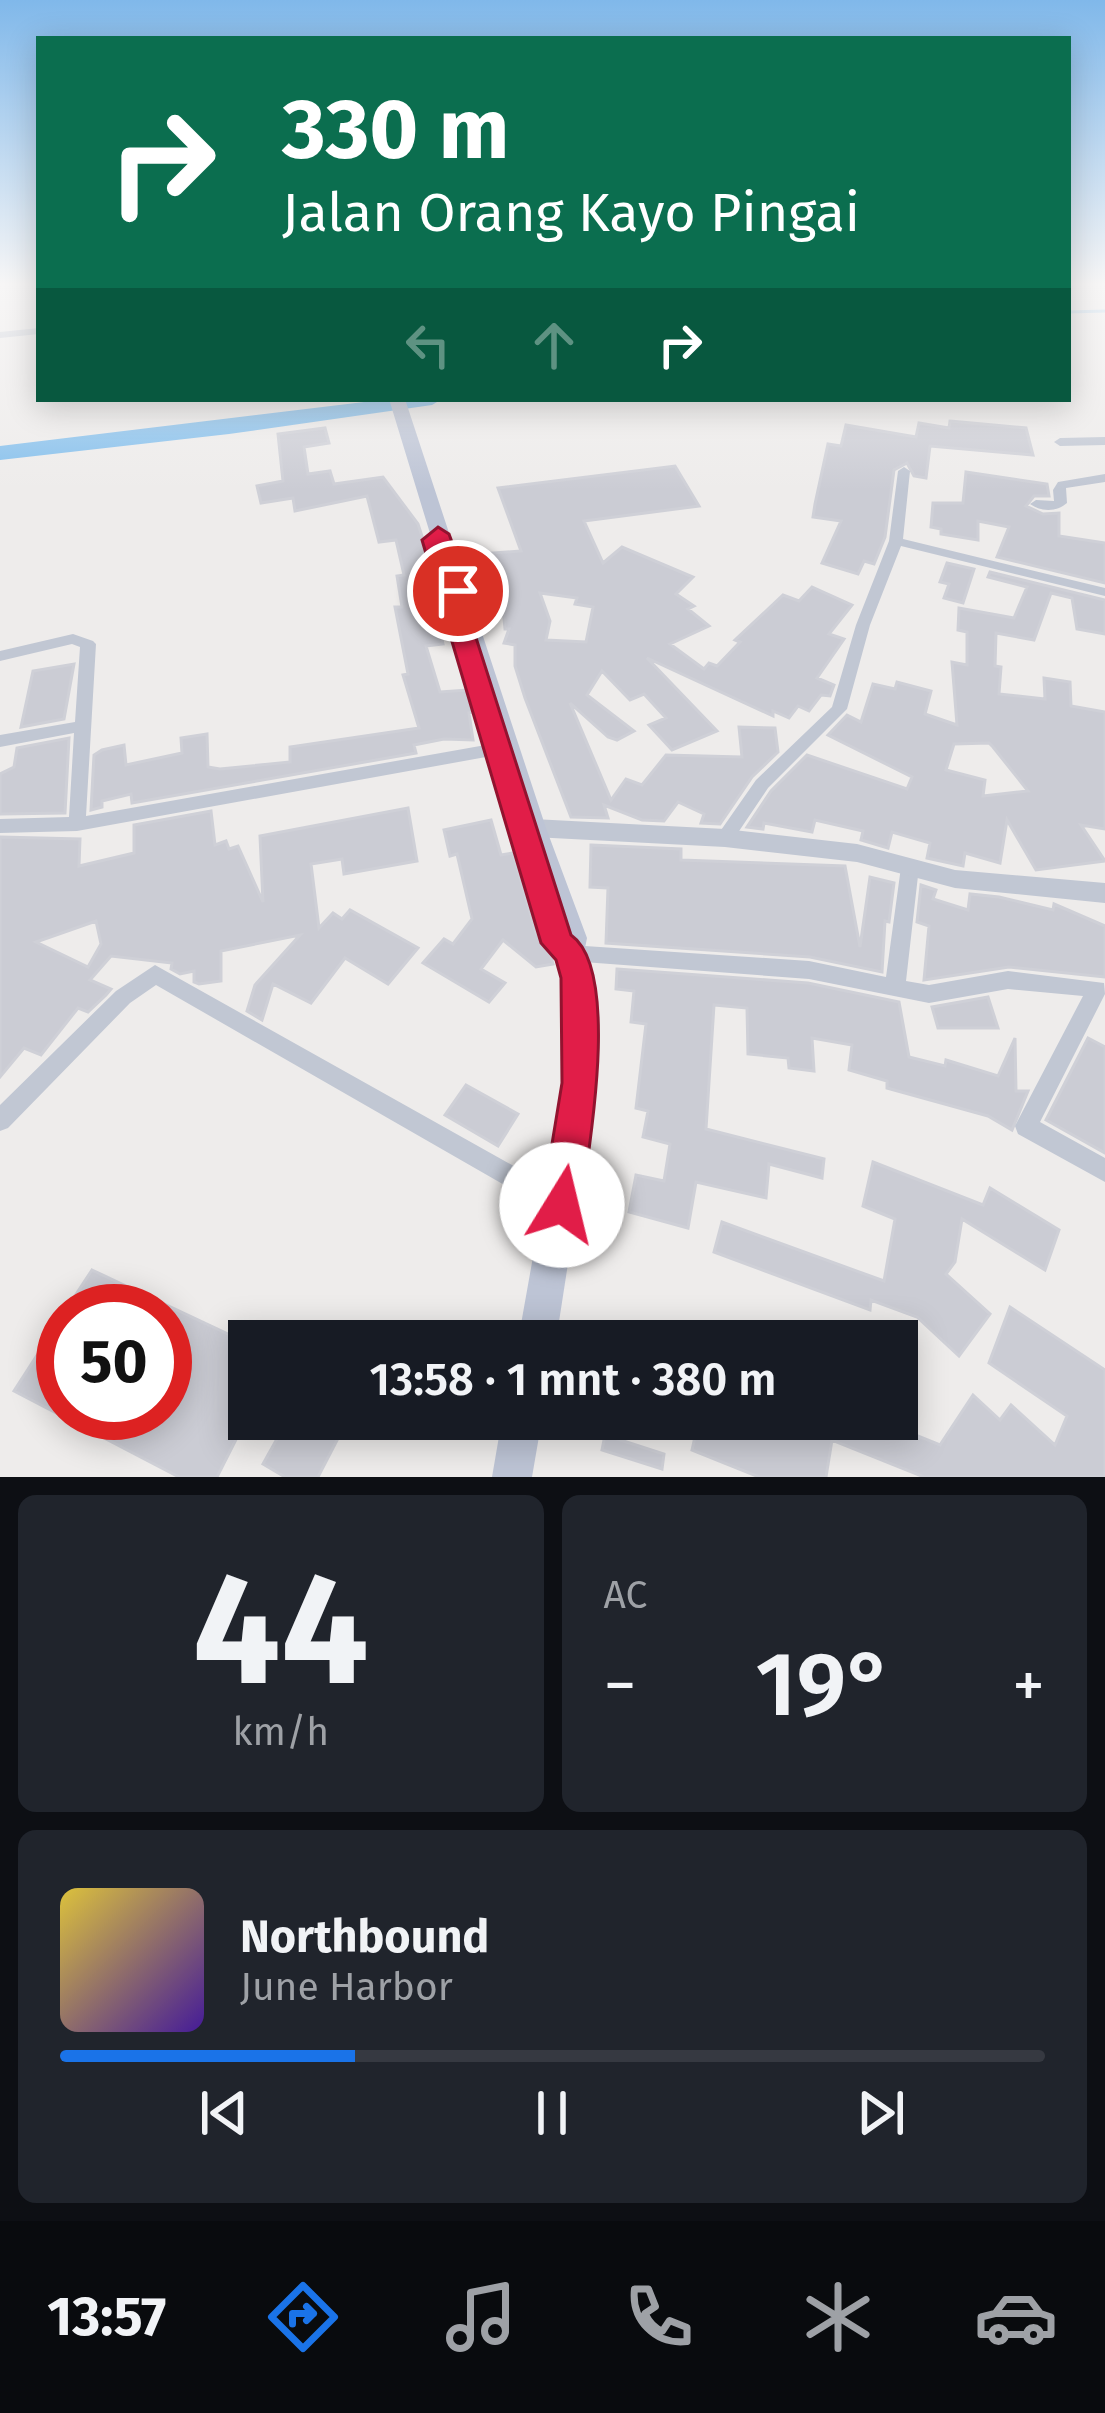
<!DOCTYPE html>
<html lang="id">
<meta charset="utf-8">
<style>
body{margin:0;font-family:"Fira Sans",sans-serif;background:#20242c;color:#f1f3f6;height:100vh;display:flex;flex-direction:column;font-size:45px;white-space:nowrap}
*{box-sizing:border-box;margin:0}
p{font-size:39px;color:#9ea1a6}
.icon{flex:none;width:66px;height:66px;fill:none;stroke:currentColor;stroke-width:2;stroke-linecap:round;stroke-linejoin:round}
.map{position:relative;height:1477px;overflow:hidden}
.drawer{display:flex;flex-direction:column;gap:18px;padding:18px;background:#0d0f14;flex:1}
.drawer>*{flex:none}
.hud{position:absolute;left:36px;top:36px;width:1035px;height:366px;border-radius:0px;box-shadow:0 6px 30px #0003;background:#0b6e4f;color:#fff;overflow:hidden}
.speed{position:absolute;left:36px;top:1284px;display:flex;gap:24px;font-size:60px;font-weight:700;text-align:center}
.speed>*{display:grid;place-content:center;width:156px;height:156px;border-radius:50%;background:#171b24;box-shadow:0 6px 30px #0003;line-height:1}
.speed .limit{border:18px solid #d22;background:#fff;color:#111}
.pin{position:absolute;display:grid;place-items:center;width:102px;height:102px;color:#fff;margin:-51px;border:6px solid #fff;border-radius:50%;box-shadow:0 3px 12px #0007}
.me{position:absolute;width:132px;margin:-66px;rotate:9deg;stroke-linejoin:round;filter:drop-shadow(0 0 9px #0008)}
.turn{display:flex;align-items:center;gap:42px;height:252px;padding:0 48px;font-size:54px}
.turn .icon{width:156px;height:156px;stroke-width:2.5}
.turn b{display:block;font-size:84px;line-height:102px}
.lanes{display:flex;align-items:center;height:114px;padding:0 48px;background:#0003;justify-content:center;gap:60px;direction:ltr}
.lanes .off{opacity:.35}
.big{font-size:90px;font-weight:600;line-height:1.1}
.drawer .tile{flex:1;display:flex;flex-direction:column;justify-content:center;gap:18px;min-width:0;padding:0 42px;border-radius:18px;background:#20242c}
.drawer .dial{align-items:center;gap:0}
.dial b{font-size:156px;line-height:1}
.song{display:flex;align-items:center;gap:36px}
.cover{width:144px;height:144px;border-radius:18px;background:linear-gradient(135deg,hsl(50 70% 55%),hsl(260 70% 35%))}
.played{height:12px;border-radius:6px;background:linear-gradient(90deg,#1a73e8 30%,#363941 30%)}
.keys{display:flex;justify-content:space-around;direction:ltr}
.heat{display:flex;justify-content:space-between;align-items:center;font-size:66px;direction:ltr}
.drawer .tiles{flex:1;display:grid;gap:18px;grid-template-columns:1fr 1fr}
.tile:last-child{grid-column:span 2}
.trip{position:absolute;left:228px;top:1320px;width:690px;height:120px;border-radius:0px;background:#171b24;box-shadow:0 6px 30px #0003;font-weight:600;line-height:120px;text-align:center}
.dock{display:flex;height:192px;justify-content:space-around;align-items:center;background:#090b0e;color:#9ea1a6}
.dock .icon{width:84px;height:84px}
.dock .selected{color:#1a73e8}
.dock b{font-size:54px;color:#f1f3f6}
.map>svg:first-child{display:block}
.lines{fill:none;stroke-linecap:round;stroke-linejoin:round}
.stream{stroke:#84bfec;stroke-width:3}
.river{fill:#84bfec;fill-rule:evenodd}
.building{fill:#cbccd4;stroke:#cfd0d7;stroke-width:3;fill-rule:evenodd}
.minor{fill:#c1c7d3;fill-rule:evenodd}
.tertiary{fill:#c1c7d3;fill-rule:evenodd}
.secondary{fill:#bdc4d5;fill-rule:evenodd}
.route{fill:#e11d48;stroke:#92132f;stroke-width:3}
</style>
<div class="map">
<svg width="1105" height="1477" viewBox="0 0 1105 1477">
<rect width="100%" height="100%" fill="#eeeceb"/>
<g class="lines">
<path class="stream" d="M1068 312 1105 311"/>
<path class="river" d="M389 399H442L432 405 229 434 0 460V446Z"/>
</g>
<path class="building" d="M950 421 1026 428 1033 455 930 446 926 478 914 476 907 463 894 470 885 537 874 564 864 561 858 574 822 563 841 521 813 517 815 504 828 444 841 446 846 425 916 437 919 423 949 428Z
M325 428 329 443 304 447 308 474 330 471 334 484 383 477 418 524 432 567 426 568 443 644 426 646 440 692 467 690 473 712 469 713 473 740 444 739 414 745 416 753 132 803 131 794 102 801V807L91 810 94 755 102 750 124 745 126 765 182 753 181 738 207 734 208 767 220 769 290 762V747L419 728 403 675 408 674 395 607H402L397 576 404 575 396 540 379 542 367 496 295 511 293 498 261 503 257 486 283 481 278 434Z
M675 466 699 506 584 521 603 563 622 547 693 577 676 594 694 606 688 609 709 626 670 644 704 669 709 663 717 666 740 642 735 640 783 595 799 601 812 587 852 605 829 634 844 639 817 678 834 685 830 696 821 695 809 711 798 706 789 718 773 711V716L647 658 717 731 672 750 649 725 666 718 644 694 630 700 602 671 587 695 634 731 617 740 608 737 570 703 611 800 626 779 642 785 666 755 742 757 739 727 775 728 778 752 752 777 720 824 701 823 704 814 678 802 664 821 642 820 604 805 608 818 571 817 525 698 515 666V645L504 643 509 629H505L500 576 476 580 472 567 481 566 478 554 521 551 498 488ZM540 593 577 598 575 604 593 607 586 642 546 640 550 621Z
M966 472 1047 484 1049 496H1034L1026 506 1043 514 1059 513V536L1105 543V583L997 557 1009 527 978 521V540L941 534V529L931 527 933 503H963Z
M947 563 974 569 963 603 944 598 949 584 940 582Z
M990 572 1105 600V634L1077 629 1072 598 1051 593 1034 640 996 633 995 666 1001 667 999 694 1045 699 1044 678 1070 682 1071 706 1105 712V829L1081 825 1105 861 1036 870 1007 820 1000 863 965 853 963 866 927 858 930 843 892 832 888 848 861 840 863 831 815 820 812 832 764 823 763 829 747 827 771 791 807 755 907 789 912 777 828 735 847 715 861 722 873 684 895 689 897 682 931 691 925 714 957 725 952 662 967 665V632L958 630 959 608 1014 618 1027 587 988 577ZM989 743 993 747 1028 791 983 796 985 780 946 770 954 744Z
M74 664 64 719 21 727 33 671Z
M69 738 65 813 0 814V774L14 767 17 748Z
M408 808 417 861 344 874 342 859 311 864 319 928 333 913 342 919 350 910 418 948 388 984 345 958 311 1003 273 984 262 1020 247 1011 255 985 300 935 221 951V981L199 984 194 982V971L180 974 171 969 172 963 111 956 90 980 111 989 106 995 88 1012 78 1008 41 1055 24 1048 0 1077V837L80 839 79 866 134 853V825L211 811 215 845 226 841 229 849 238 846 263 902 260 836ZM96 921 101 944 88 967 36 942Z
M491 820 501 855 513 853 536 933 544 931 553 964 536 967 503 940 481 969 505 983 489 1002 423 963 444 939 453 944 472 919 457 854 450 856 444 830Z
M591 845 681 849V860L845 866 860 947 870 877 894 883 889 922 885 921 882 972 810 957 606 943 608 888 590 887Z
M921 885 936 890 933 899 968 910 970 894 999 897 1053 910 1054 904 1105 926V977L1009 967 924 980 929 926 917 922Z
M617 969 808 983 899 1002 909 1057 945 1066 946 1060 998 1076 1015 1038 1016 1091H1028L1012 1130 988 1116 887 1088V1081L849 1070 852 1045 812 1038 814 1071 789 1068 788 1058 748 1054 747 1008 714 1005 706 1129 824 1159 822 1178 769 1164 766 1198 696 1182 688 1228 629 1212 636 1175 664 1181 670 1144 643 1137 648 1111 636 1108 646 1024 631 1022 634 991 616 989Z
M988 997 998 1028H938L932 1007Z
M1088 1038 1105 1047V1153L1046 1120Z
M466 1085 518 1114 498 1146 445 1115Z
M873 1162 983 1205 990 1188 1059 1230 1045 1270 962 1219 955 1262 946 1274 990 1314 959 1356 917 1317 871 1300 870 1310 714 1252 722 1222 884 1281 895 1219 863 1206Z
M92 1270 249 1344V1414L217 1477H179L14 1391 63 1315V1413H165V1311H65Z
M1010 1307 1105 1370V1477H924L832 1440 826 1477H759L692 1450 699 1419H876L940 1445 973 1395 1000 1420 1011 1405 1055 1445 1067 1416 989 1363Z
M288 1419H348L318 1477H285L263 1464Z
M605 1435 664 1454 662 1469 602 1450Z"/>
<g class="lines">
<path class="minor" d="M39 328V334L0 338V332Z
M1105 437V445L1060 446 1054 442 1060 438Z
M904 467 910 471 903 539 1105 588V596L901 546 870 625 847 709 768 788 731 843H719L716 838 719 833 756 780 832 707 856 625 889 541 898 471Z
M1105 474V482L1066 488 1067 503C1057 512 1041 512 1030 504L1036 500 1054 501 1053 490 1058 482Z
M73 634 93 641 96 644 86 816 497 743 505 749 497 755 77 831 0 833V819L69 817 74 733 0 747V735L75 722 80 647 72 644 0 661V651Z
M910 860 917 862 919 867 906 981 929 985 1008 971 1104 983 1105 994 1040 1122 1105 1158V1182L1018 1134 1015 1126 1083 996 1008 989 929 1003 809 979 570 961 563 959 560 953 563 947 570 945 809 961 886 977 901 867 903 862Z
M155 965 569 1197 573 1205 569 1213 561 1217 553 1213 156 985 130 1003 8 1128 0 1131V1105L116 991Z"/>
<path class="tertiary" d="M533 819 725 829 857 844 955 870 1105 883V903L955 888 857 862 725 847 533 837 525 834 522 828 525 822Z"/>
<path class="secondary" d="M389 399H405L546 828 587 938 584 953 593 978 596 1083 556 1341H518L564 1083 563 978 556 953 559 938 520 828Z
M502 1419H542L532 1477H492Z"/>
</g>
<linearGradient id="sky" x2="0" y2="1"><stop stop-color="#80b8ea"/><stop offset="0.58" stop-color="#f7f6f6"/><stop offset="1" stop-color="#f7f6f6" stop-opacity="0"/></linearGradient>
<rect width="1105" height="490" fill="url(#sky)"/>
<path class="route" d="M438 527 449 534 470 591 463 597 571 935C621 970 589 1149 581 1205L576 1219 562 1225 548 1219 542 1205 562 1083 561 978 556 960 541 943 422 540Z"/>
</svg>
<div class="speed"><div class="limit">50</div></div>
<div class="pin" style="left:458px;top:591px;background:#d93025"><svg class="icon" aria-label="arrive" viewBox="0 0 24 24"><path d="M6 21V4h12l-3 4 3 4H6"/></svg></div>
<svg class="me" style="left:562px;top:1205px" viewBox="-20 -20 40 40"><circle r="19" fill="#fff"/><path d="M0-13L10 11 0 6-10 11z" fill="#e11d48"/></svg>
<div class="trip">13:58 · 1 mnt · 380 m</div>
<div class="hud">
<div class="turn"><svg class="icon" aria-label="right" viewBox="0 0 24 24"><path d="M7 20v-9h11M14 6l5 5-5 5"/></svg><div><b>330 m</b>Jalan Orang Kayo Pingai</div></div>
<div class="lanes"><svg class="icon off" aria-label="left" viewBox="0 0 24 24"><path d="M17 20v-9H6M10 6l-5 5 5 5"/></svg><svg class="icon off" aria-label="ahead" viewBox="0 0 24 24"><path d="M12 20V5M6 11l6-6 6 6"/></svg><svg class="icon" aria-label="right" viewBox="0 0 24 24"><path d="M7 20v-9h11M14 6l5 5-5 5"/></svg></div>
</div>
</div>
<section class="drawer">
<div class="tiles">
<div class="tile dial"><b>44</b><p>km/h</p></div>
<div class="tile"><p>AC</p>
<div class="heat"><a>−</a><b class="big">19°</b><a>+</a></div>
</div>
<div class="tile">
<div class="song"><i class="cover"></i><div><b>Northbound</b><p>June Harbor</p></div></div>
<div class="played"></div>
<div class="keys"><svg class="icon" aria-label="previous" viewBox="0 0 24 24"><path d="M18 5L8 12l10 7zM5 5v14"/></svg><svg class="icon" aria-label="pause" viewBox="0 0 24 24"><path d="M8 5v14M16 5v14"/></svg><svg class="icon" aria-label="next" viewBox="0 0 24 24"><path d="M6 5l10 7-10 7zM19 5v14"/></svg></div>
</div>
</div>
</section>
<nav class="dock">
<b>13:57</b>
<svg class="icon selected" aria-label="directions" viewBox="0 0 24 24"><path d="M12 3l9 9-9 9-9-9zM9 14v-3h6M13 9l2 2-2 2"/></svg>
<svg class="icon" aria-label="music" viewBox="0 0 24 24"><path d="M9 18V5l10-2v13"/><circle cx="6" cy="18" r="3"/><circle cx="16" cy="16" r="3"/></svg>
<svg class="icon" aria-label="phone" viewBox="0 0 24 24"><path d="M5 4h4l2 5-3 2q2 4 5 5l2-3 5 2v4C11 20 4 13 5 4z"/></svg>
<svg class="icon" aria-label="climate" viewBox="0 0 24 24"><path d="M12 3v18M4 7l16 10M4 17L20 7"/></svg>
<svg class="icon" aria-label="car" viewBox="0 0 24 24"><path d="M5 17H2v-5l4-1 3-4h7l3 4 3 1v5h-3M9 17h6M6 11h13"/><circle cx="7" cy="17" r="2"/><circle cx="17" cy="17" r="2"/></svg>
</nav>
